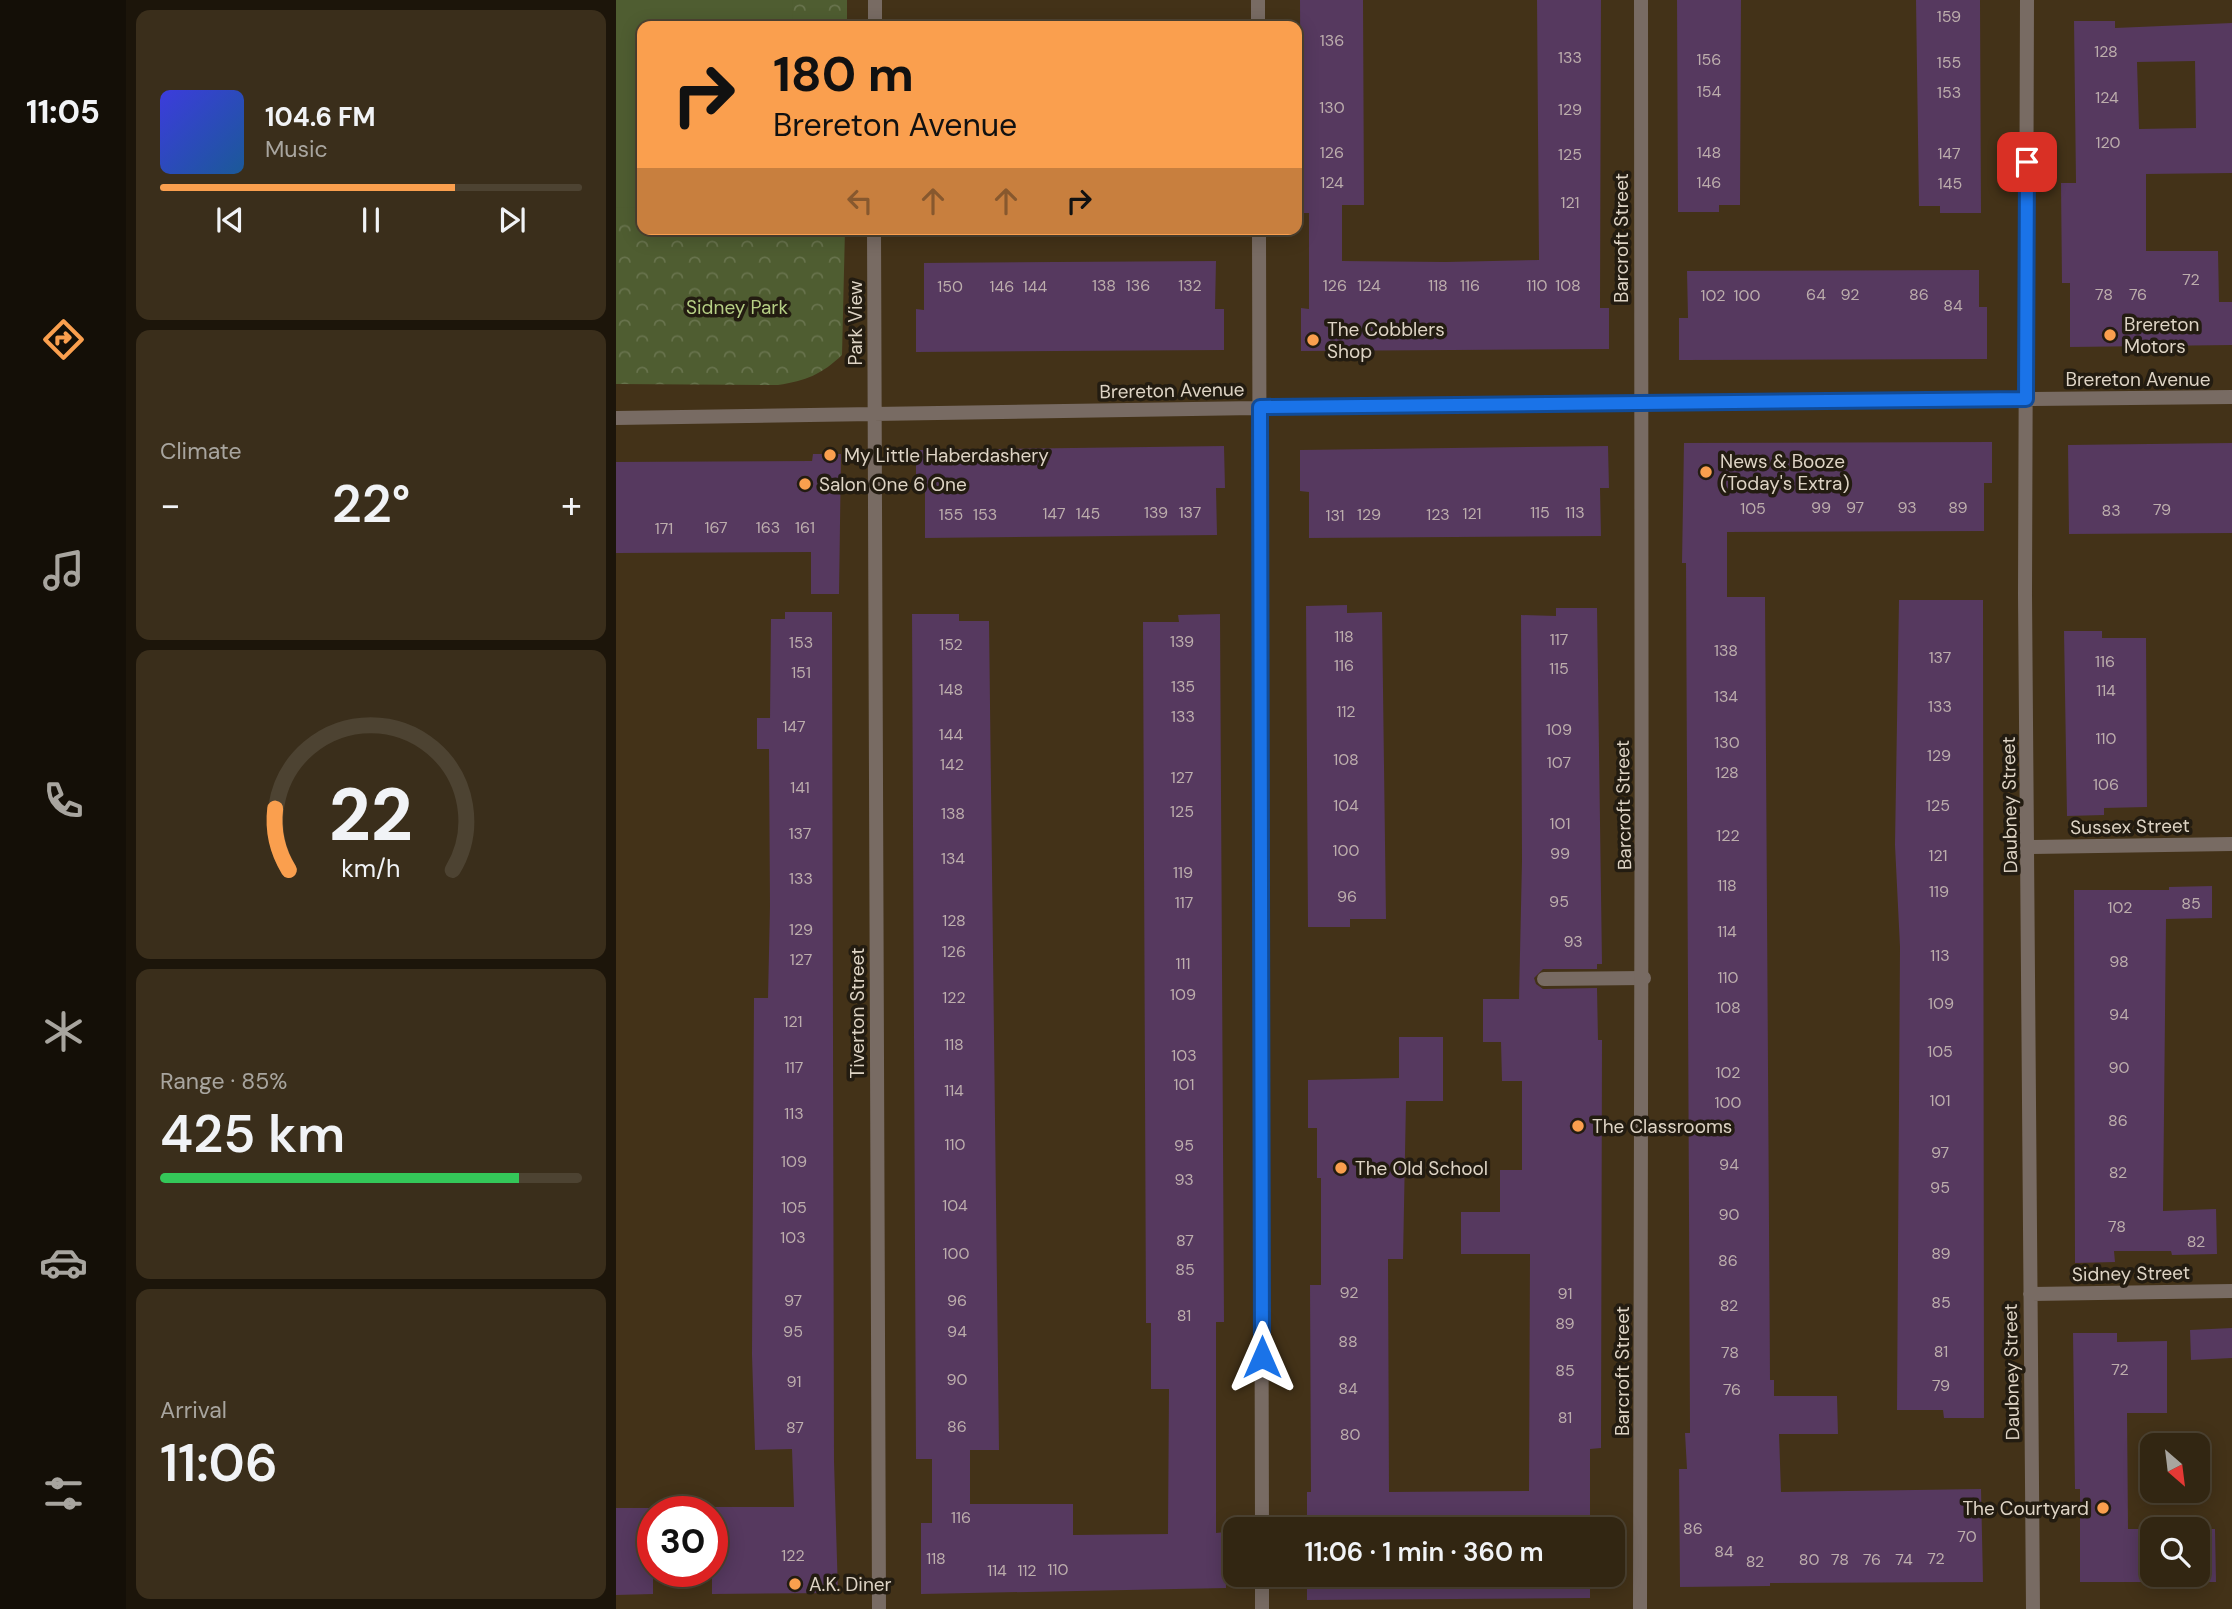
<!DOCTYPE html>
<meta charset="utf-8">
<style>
body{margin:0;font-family:"DM Sans",sans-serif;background:#3a2e1b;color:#f1f3f6;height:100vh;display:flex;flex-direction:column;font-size:26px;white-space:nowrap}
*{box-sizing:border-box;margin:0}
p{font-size:23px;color:#a8a59f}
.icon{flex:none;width:38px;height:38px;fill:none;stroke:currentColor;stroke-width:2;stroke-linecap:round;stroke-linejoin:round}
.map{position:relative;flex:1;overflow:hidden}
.side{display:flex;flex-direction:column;gap:10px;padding:10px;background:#1c150a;width:490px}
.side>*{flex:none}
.banner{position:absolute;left:21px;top:21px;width:665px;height:214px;border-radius:14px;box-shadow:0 4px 18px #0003,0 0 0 2px #4d4332;background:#fa9f4e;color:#111;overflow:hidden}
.needle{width:46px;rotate:152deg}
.tools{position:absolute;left:1524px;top:1433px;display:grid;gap:14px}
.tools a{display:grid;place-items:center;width:70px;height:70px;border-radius:14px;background:#322612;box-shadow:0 4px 18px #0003,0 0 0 2px #4d4332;font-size:35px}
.speed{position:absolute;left:21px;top:1496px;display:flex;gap:14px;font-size:35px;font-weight:700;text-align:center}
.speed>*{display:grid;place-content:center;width:91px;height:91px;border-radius:50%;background:#322612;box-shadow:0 4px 18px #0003,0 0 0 2px #4d4332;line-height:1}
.speed .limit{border:10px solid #d22;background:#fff;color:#111}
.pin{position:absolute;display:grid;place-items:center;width:60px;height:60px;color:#fff;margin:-30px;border-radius:14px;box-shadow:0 4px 10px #0006}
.me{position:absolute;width:77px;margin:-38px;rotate:0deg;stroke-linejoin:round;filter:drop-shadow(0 0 5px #0008)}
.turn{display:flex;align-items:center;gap:24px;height:147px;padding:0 21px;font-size:32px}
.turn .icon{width:91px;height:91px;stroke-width:2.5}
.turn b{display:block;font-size:49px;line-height:60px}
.lanes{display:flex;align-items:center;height:66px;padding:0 21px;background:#0003;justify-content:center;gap:35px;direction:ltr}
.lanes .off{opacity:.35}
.big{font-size:52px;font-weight:600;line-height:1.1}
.side .tile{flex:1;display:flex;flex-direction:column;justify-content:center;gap:10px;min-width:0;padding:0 24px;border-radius:14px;background:#3a2e1b}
.side .dial{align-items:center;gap:0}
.dial svg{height:182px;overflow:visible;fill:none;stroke:#4d4332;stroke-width:7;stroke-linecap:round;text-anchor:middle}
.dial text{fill:#f1f3f6;stroke:none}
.song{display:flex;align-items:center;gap:21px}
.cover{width:84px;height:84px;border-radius:10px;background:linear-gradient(135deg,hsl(240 70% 55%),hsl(210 70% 35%))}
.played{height:7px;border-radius:4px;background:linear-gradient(90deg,#fa9f4e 70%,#4d4332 70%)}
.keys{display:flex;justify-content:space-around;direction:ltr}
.heat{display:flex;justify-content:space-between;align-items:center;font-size:38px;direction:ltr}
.charge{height:10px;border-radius:5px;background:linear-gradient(90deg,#34c759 85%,#4d4332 0)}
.trip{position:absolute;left:607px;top:1517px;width:402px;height:70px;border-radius:14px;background:#322612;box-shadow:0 4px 18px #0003,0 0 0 2px #4d4332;font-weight:600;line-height:70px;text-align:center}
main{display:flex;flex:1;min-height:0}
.tabs{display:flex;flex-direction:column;width:126px;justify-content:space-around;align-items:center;background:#140f07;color:#a8a59f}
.tabs .icon{width:49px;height:49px}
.tabs .active{color:#fa9f4e}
.tabs b{font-size:32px;color:#f1f3f6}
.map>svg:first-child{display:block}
.park{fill:url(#park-crowns)}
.pitch{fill:#4f5d31}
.building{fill:#56395f;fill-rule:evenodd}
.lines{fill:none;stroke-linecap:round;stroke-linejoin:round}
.service{stroke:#786b63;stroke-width:14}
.minor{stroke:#786b63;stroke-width:14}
.route-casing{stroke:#114b97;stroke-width:18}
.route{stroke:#1a73e8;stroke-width:12}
.poi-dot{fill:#fa9f4e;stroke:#231c11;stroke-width:2.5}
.labels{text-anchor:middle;stroke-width:7;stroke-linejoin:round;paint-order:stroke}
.number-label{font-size:16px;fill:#bcadac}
.street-label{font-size:19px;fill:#ded4c5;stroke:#231c11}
.park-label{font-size:19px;fill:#b7d085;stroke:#231c11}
.poi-label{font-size:19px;fill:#ded4c5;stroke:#231c11;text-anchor:start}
</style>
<main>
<nav class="tabs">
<b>11:05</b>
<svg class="icon active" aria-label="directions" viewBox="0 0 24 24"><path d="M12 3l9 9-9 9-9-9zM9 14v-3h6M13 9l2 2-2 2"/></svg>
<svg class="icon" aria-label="music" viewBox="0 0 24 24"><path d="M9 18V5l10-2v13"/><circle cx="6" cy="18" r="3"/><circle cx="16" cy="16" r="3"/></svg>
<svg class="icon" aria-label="phone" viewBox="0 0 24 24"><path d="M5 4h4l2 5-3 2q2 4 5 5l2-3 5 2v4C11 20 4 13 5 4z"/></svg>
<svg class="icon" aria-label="climate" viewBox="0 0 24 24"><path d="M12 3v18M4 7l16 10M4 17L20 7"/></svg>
<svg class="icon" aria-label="car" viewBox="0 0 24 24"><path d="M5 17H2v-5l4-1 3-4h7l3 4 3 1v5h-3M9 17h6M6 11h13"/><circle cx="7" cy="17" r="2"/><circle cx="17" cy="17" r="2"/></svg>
<svg class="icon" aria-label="filters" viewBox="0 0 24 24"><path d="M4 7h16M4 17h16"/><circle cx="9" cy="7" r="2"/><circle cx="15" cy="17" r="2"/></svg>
</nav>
<section class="side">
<div class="tile">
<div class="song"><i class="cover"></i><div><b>104.6 FM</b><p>Music</p></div></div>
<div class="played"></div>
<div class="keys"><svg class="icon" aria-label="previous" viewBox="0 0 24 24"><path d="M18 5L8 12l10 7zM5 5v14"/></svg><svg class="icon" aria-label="pause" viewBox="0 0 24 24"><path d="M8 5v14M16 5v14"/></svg><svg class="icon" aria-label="next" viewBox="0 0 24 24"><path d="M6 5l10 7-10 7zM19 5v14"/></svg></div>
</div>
<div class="tile"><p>Climate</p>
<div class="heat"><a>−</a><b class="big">22°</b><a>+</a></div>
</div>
<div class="tile dial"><svg viewBox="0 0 100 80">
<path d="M14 69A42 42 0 1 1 86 69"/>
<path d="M14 69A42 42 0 0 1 8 42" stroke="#fa9f4e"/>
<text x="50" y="56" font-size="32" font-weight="700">22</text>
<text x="50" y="72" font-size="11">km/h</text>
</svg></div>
<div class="tile"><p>Range · 85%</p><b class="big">425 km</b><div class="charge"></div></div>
<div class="tile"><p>Arrival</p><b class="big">11:06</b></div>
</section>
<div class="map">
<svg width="1616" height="1609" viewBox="0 0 1616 1609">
<defs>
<pattern id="park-crowns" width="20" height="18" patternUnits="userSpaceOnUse" patternTransform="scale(1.75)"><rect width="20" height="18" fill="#4f5d31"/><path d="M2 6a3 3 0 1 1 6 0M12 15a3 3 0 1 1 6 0" fill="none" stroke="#68734d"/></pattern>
</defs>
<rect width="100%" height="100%" fill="#433218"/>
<path class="park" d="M0 0H231V26H26V229H229L226 355C206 374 190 381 162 385L0 384Z"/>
<path class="pitch" d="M0 0H177L176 26H26V208L0 207Z"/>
<path class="building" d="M684 0H747L748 205H726V261L830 262 923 260 921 0H985L984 308H993V349L685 351V308L693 309V213H685Z
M1061 0H1125L1124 205H1103V212H1062Z
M1300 0H1364L1365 213H1324V206H1303Z
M1458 21H1499V28L1616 23V173L1530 174V251H1602L1603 302H1616V345L1454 347V283H1446L1445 183H1460ZM1579 61 1580 128 1523 129 1521 62Z
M600 261 599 309H608V350L300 352V309L308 310V263Z
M1363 270V307H1371V359L1063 360V318H1072L1071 271Z
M1376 442V483H1368V531L1111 532V597H1149L1154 1380H1158V1396H1221L1222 1434H1163L1165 1492 1365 1489 1367 1582 1154 1583V1586L1064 1587 1063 1469H1071L1069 1433H1074L1070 563H1066L1068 443Z
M1616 443V533L1453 534 1452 445Z
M608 446 609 488H600L601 535 309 538V491H300V450Z
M992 446 993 488H984L985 536 693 538V492L684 491V450Z
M197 454H225L223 594H195V552L0 553V462L196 461Z
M1283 600H1367L1368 1418H1328L1327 1410H1281L1284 947 1279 845Z
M731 605V613L766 612 770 919H734V927H692L690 606Z
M940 608H981L986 964H981V969H927L918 978 920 984 927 989 981 988 982 1040H986L985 1448 974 1449V1530H691V1492H695L694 1285H705V1178H701V1128H692V1080L783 1078V1037H827V1101H790L787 1259H772L773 1492 913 1491 914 1254H845V1212H884V1170H906V1081H886L885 1042H867V999H903L906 861 905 615 940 616Z
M169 612H216L218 1461 222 1593 96 1594V1507H178L176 1449 139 1450 136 1355 138 998H152L154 906 153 749H141V718H154L155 619H169Z
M296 614H343V621H373L383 1450H354V1504H457V1535L552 1534 553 1389H535V1323H530L527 622H563L562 615 604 614 608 1322H600V1533L609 1532 610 1588 305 1594V1523H316V1459H300Z
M1448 631H1486V638H1530L1531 807 1488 808V815L1451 816Z
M1596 886V918L1550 919 1547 1211 1600 1209 1601 1254 1556 1255 1555 1251H1498L1499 1262 1459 1263 1458 890H1553V887Z
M1616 1328V1358L1575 1360 1574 1330Z
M1457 1333H1501V1342L1551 1341V1413H1511L1512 1529H1599L1600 1582H1464V1489H1459ZM1536 1530H1582V1575H1536Z
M0 1508H37V1594L0 1595Z
M691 1575H974V1598L691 1600Z"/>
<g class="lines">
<path class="service" d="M928 979 1028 978"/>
<path class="minor" d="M642 0V26
M1411 0 1409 595 1417 1609
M259 26V0
M258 229 263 1609
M643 229 646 1530
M0 418 825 405 1616 397
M1413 847 1616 844
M1414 1294 1616 1291
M646 1575V1609
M1024 1609C1027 1073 1025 536 1025 0"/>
</g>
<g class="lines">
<defs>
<path id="route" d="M646 1357 644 407 1410 399 1411 162"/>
</defs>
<use href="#route" class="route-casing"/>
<use href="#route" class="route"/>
</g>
<g class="poi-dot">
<circle cx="1494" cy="335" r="7"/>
<circle cx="697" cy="340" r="7"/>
<circle cx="214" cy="455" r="7"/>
<circle cx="1090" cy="472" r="7"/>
<circle cx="189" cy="484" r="7"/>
<circle cx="962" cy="1126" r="7"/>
<circle cx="725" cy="1168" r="7"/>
<circle cx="1487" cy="1508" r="7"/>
<circle cx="179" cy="1584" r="7"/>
</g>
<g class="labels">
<g class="number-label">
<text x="1333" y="22">159</text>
<text x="716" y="46">136</text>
<text x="1490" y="57">128</text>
<text x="954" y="63">133</text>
<text x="1093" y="65">156</text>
<text x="1333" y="68">155</text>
<text x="1093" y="97">154</text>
<text x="1333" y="98">153</text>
<text x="1491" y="103">124</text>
<text x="716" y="113">130</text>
<text x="954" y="115">129</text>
<text x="1492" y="148">120</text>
<text x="716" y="158">126</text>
<text x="1093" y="158">148</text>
<text x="1333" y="159">147</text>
<text x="954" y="160">125</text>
<text x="716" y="188">124</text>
<text x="1093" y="188">146</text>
<text x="1334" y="189">145</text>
<text x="954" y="208">121</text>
<text x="1575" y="285">72</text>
<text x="488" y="291">138</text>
<text x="522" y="291">136</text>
<text x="574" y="291">132</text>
<text x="719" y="291">126</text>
<text x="753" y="291">124</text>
<text x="822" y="291">118</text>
<text x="854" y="291">116</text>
<text x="921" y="291">110</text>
<text x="952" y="291">108</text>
<text x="334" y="292">150</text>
<text x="386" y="292">146</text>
<text x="419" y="292">144</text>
<text x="1200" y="300">64</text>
<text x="1234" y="300">92</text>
<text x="1303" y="300">86</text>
<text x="1488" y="300">78</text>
<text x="1522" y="300">76</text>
<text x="1097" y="301">102</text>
<text x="1131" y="301">100</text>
<text x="1337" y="311">84</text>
<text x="1205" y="513">99</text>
<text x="1239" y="513">97</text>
<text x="1291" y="513">93</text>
<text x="1342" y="513">89</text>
<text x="1137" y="514">105</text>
<text x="1546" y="515">79</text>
<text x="1495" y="516">83</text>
<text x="540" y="518">139</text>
<text x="574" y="518">137</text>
<text x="924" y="518">115</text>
<text x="959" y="518">113</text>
<text x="438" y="519">147</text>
<text x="472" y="519">145</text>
<text x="856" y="519">121</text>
<text x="335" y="520">155</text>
<text x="369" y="520">153</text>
<text x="753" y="520">129</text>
<text x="822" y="520">123</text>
<text x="719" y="521">131</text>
<text x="100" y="533">167</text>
<text x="152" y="533">163</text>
<text x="189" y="533">161</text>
<text x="48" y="534">171</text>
<text x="728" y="642">118</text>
<text x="943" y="645">117</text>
<text x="566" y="647">139</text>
<text x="185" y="648">153</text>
<text x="335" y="650">152</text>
<text x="1110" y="656">138</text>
<text x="1324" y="663">137</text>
<text x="1489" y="667">116</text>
<text x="728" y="671">116</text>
<text x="943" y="674">115</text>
<text x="185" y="678">151</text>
<text x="567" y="692">135</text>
<text x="335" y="695">148</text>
<text x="1490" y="696">114</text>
<text x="1110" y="702">134</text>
<text x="1324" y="712">133</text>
<text x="730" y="717">112</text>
<text x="567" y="722">133</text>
<text x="178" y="732">147</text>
<text x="943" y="735">109</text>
<text x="335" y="740">144</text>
<text x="1490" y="744">110</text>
<text x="1111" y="748">130</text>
<text x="1323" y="761">129</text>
<text x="730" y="765">108</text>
<text x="943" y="768">107</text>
<text x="336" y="770">142</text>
<text x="1111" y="778">128</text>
<text x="566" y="783">127</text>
<text x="1490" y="790">106</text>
<text x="184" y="793">141</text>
<text x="730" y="811">104</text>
<text x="1322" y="811">125</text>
<text x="566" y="817">125</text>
<text x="337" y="819">138</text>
<text x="944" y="829">101</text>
<text x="184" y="839">137</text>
<text x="1112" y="841">122</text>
<text x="730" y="856">100</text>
<text x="944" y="859">99</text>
<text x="1322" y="861">121</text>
<text x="337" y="864">134</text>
<text x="567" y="878">119</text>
<text x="185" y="884">133</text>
<text x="1111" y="891">118</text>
<text x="1323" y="897">119</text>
<text x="731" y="902">96</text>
<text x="943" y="907">95</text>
<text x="568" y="908">117</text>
<text x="1575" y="909">85</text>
<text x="1504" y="913">102</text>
<text x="338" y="926">128</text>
<text x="185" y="935">129</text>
<text x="1111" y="937">114</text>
<text x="957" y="947">93</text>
<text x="338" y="957">126</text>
<text x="1324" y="961">113</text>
<text x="185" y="965">127</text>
<text x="1503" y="967">98</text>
<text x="567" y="969">111</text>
<text x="1112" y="983">110</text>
<text x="567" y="1000">109</text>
<text x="338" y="1003">122</text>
<text x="1325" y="1009">109</text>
<text x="1112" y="1013">108</text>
<text x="1503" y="1020">94</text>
<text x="177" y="1027">121</text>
<text x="338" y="1050">118</text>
<text x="1324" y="1057">105</text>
<text x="568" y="1061">103</text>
<text x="178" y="1073">117</text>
<text x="1503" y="1073">90</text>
<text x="1112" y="1078">102</text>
<text x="568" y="1090">101</text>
<text x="338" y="1096">114</text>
<text x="1324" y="1106">101</text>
<text x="1112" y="1108">100</text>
<text x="178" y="1119">113</text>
<text x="1502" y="1126">86</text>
<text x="339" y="1150">110</text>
<text x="568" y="1151">95</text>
<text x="1324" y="1158">97</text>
<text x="178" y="1167">109</text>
<text x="1113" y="1170">94</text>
<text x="1502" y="1178">82</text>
<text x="568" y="1185">93</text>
<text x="1324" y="1193">95</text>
<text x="339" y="1211">104</text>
<text x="178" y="1213">105</text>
<text x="1113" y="1220">90</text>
<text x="1501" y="1232">78</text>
<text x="177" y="1243">103</text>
<text x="569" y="1246">87</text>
<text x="1580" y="1247">82</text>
<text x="340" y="1259">100</text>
<text x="1325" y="1259">89</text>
<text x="1112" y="1266">86</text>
<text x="569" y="1275">85</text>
<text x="733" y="1298">92</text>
<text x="949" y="1299">91</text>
<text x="177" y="1306">97</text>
<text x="341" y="1306">96</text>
<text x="1325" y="1308">85</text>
<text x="1113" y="1311">82</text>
<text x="568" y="1321">81</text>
<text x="949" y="1329">89</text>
<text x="177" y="1337">95</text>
<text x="341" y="1337">94</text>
<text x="732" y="1347">88</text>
<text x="1325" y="1357">81</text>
<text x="1114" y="1358">78</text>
<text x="1504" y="1375">72</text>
<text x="949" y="1376">85</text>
<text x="341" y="1385">90</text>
<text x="178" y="1387">91</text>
<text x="1325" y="1391">79</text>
<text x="732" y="1394">84</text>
<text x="1116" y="1395">76</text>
<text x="949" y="1423">81</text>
<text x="341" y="1432">86</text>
<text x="179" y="1433">87</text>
<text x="734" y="1440">80</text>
<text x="345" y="1523">116</text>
<text x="1077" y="1534">86</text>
<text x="1351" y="1542">70</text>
<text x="1108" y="1557">84</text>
<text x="177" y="1561">122</text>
<text x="320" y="1564">118</text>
<text x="1320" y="1564">72</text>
<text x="1193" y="1565">80</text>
<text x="1224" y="1565">78</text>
<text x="1256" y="1565">76</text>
<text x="1288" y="1565">74</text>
<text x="1139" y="1567">82</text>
<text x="442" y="1575">110</text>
<text x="381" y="1576">114</text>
<text x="411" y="1576">112</text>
</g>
<g class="street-label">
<text transform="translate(1005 238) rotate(-90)" y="7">Barcroft Street</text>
<text transform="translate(239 323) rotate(-90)" y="7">Park View</text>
<text x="1522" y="386">Brereton Avenue</text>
<text transform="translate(556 390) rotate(-1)" y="7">Brereton Avenue</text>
<text transform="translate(1007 805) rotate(-91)" y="7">Barcroft Street</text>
<text transform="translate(1393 805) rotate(-91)" y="7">Daubney Street</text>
<text transform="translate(1514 826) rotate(-1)" y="7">Sussex Street</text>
<text transform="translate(241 1013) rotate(-90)" y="7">Tiverton Street</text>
<text transform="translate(1515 1273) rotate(-1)" y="7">Sidney Street</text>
<text transform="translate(1006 1371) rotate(-90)" y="7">Barcroft Street</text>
<text transform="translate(1395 1372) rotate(-91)" y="7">Daubney Street</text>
</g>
<g class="park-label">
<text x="121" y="314">Sidney Park</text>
</g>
<g class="poi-label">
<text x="1508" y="331">Brereton<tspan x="1508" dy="22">Motors</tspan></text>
<text x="711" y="336">The Cobblers<tspan x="711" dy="22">Shop</tspan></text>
<text x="228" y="462">My Little Haberdashery</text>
<text x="1104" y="468">News &amp; Booze<tspan x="1104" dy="22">(Today's Extra)</tspan></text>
<text x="203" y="491">Salon One 6 One</text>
<text x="976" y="1133">The Classrooms</text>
<text x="739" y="1175">The Old School</text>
<text x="1473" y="1515" text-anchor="end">The Courtyard</text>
<text x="193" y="1591">A.K. Diner</text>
</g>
</g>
</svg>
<div class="tools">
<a><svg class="needle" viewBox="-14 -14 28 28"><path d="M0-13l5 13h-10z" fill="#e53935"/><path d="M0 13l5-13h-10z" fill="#a8a59f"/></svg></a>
<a><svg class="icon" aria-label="search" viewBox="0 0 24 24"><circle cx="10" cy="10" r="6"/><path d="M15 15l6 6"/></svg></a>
</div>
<div class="speed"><div class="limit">30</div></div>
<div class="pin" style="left:1411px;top:162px;background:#d93025"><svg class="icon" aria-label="arrive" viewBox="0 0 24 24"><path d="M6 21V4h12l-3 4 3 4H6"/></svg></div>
<svg class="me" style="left:646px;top:1357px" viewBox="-20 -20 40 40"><path d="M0-17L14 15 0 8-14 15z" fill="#1a73e8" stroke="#fff" stroke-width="4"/></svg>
<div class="trip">11:06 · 1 min · 360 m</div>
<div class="banner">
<div class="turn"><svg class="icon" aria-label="right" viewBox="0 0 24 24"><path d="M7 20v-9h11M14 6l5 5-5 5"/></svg><div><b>180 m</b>Brereton Avenue</div></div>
<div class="lanes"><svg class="icon off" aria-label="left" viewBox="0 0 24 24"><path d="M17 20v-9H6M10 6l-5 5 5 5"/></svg><svg class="icon off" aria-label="ahead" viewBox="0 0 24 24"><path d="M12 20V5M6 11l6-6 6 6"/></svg><svg class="icon off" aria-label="ahead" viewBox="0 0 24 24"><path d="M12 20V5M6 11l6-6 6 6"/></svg><svg class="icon" aria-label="right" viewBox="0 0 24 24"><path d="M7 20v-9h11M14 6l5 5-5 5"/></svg></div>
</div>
</div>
</main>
